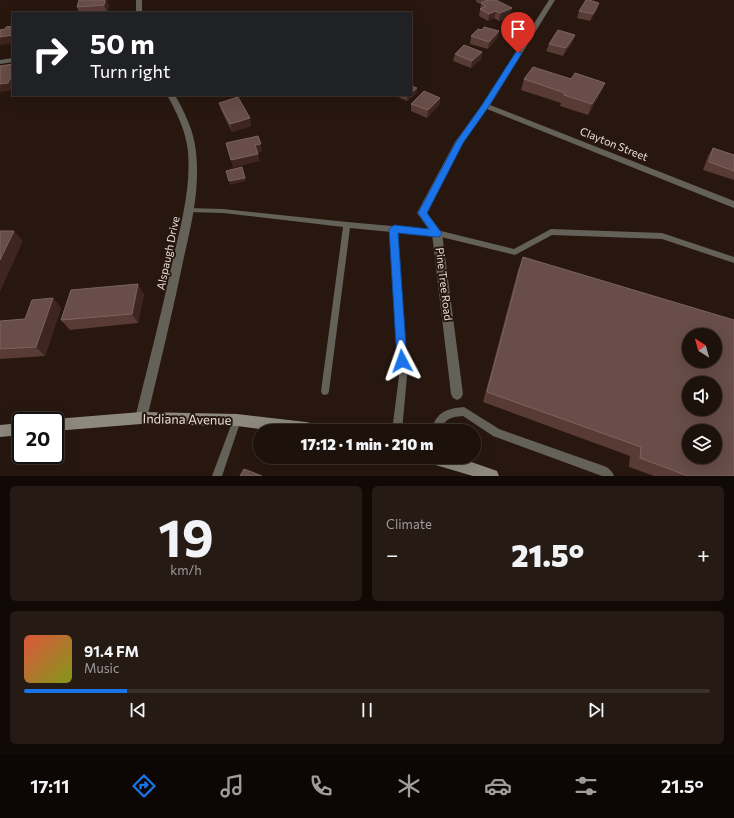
<!DOCTYPE html>
<meta charset="utf-8">
<style>
body{margin:0;font-family:Commissioner,sans-serif;background:#251a14;color:#f1f3f6;height:100vh;display:flex;flex-direction:column;font-size:15px;white-space:nowrap}
*{box-sizing:border-box;margin:0}
p{font-size:13px;color:#a09d9d}
.icon{flex:none;width:22px;height:22px;fill:none;stroke:currentColor;stroke-width:2;stroke-linecap:round;stroke-linejoin:round}
.map{position:relative;height:476px;overflow:hidden}
.panel{display:flex;flex-direction:column;gap:10px;padding:10px;background:#100906;flex:1}
.panel>*{flex:none}
.top-card{position:absolute;left:12px;top:12px;width:400px;height:84px;border-radius:0px;box-shadow:0 4px 16px #0002,0 0 0 1px #3b312c;background:#202124;color:#fff;overflow:hidden}
.needle{width:26px;rotate:323deg}
.tools{position:absolute;left:682px;top:328px;display:grid;gap:8px}
.tools a{display:grid;place-items:center;width:40px;height:40px;border-radius:50%;background:#1d110b;box-shadow:0 4px 16px #0002,0 0 0 1px #3b312c;font-size:20px}
.speed{position:absolute;left:12px;top:412px;display:flex;gap:8px;font-size:20px;font-weight:700;text-align:center}
.speed>*{display:grid;place-content:center;width:52px;height:52px;border-radius:50%;background:#1d110b;box-shadow:0 4px 16px #0002,0 0 0 1px #3b312c;line-height:1}
.speed .limit{border:2px solid #111;border-radius:6px;background:#fff;color:#111}
.pin{position:absolute;display:grid;place-items:center;width:34px;height:34px;color:#fff;margin:-41px -17px;border-radius:50% 50% 50% 0;rotate:-45deg;box-shadow:0 0 4px #0007}
.pin .icon{rotate:45deg}
.me{position:absolute;width:44px;margin:-22px;rotate:356deg;stroke-linejoin:round;filter:drop-shadow(0 0 3px #0008)}
.turn{display:flex;align-items:center;gap:14px;height:84px;padding:0 12px;font-size:18px}
.turn .icon{width:52px;height:52px;stroke-width:2.5}
.turn b{display:block;font-size:28px;line-height:34px}
.big{font-size:30px;font-weight:800;line-height:1.1}
.panel .tile{flex:1;display:flex;flex-direction:column;justify-content:center;gap:6px;min-width:0;padding:0 14px;border-radius:6px;background:#251a14}
.panel .dial{align-items:center;gap:0}
.dial b{font-size:52px;line-height:1}
.song{display:flex;align-items:center;gap:12px}
.cover{width:48px;height:48px;border-radius:6px;background:linear-gradient(135deg,hsl(10 70% 55%),hsl(70 70% 35%))}
.played{height:4px;border-radius:2px;background:linear-gradient(90deg,#1a73e8 15%,#3b312c 15%)}
.keys{display:flex;justify-content:space-around;direction:ltr}
.heat{display:flex;justify-content:space-between;align-items:center;font-size:22px;direction:ltr}
.panel .tiles{flex:1;display:grid;gap:10px;grid-template-columns:1fr 1fr}
.tile:last-child{grid-column:span 2}
.trip{position:absolute;left:253px;top:424px;width:228px;height:40px;border-radius:20px;background:#1d110b;box-shadow:0 4px 16px #0002,0 0 0 1px #3b312c;font-weight:800;line-height:40px;text-align:center}
.dock{display:flex;height:64px;justify-content:space-around;align-items:center;background:#0c0704;color:#a09d9d}
.dock .icon{width:28px;height:28px}
.dock .selected{color:#1a73e8}
.dock b{font-size:18px;color:#f1f3f6}
.map>svg:first-child{display:block}
.lines{fill:none;stroke-linecap:round;stroke-linejoin:round}
.lane{fill:#646159;fill-rule:evenodd}
.street{fill:#646159;fill-rule:evenodd}
.secondary{fill:#8d897c;fill-rule:evenodd}
.wall{fill:#593b36}
.shaded-wall{fill:#3e251f}
.building{fill:#684d48;stroke:#7c645e;fill-rule:evenodd}
.route{fill:#1a73e8;stroke:#114b97}
.labels{text-anchor:middle;stroke-width:4;stroke-linejoin:round;paint-order:stroke}
.street-label{font-size:11px;fill:#e9ded8;stroke:#27170f}
.near-street-label{font-size:13px;fill:#e9ded8;stroke:#27170f}
</style>
<div class="map">
<svg width="734" height="476" viewBox="0 0 734 476">
<rect width="100%" height="100%" fill="#27170f"/>
<g class="lines">
<path class="lane" d="M187 208 223 209 347 222 437 230 514 249 551 229 662 233 734 257V263L662 239 552 235 515 255 437 236 398 232 407 376 402 431H392L399 376 391 232 350 228 329 391 328 394 325 395 322 394 321 391 343 227 223 213 189 212 186 210Z
M464 407 499 429 604 466C609 468 612 471 614 476H602L493 436 463 416C450 417 445 419 440 431H430C438 412 444 409 464 407Z
M237 416 240 417 241 420 222 476H212L233 420 234 417Z"/>
<path class="street" d="M136 0H142V13H136Z
M549 0H555L490 105 734 201V208L487 109 463 143 427 213 442 233 463 394 461 398 457 400 453 398 451 394 432 234 417 213 455 142 482 105Z
M13 58V62L0 64V60Z
M167 95H175C185 113 194 131 196 152 200 188 192 222 184 257 173 311 160 364 147 418L146 422 141 424 136 422 135 418C148 365 162 312 173 259 181 224 191 188 188 152 186 131 177 113 167 95Z"/>
<path class="secondary" d="M141 412 237 414 306 422 324 426 325 431H276L237 426 141 424 55 431V421H50L55 419Z
M21 423V435L0 437V425Z
M425 457H457L497 471 499 476H473L432 464 427 462Z"/>
</g>
<path class="wall" d="M79 0 109 5 107 12 93 13H79L77 7Z
M476 0H496L510 16 499 21 494 18 488 21 479 16 481 4 476 2Z
M597 10 590 21 577 18 579 11Z
M499 31 497 38 488 49 470 44 471 36Z
M575 35 572 43 563 56 546 51 549 44Z
M482 52 481 59 471 68 453 61 455 54Z
M524 79H571L605 83 600 94 588 115 560 106 561 103 521 90Z
M417 88V92L407 101 394 95H411Z
M440 98 439 105 427 118 411 111V104Z
M219 103 250 118 251 126 232 132 221 110Z
M713 148 734 155V180L703 170 708 156Z
M523 257 734 476H654L629 467 630 456 483 402 518 270Z
M144 294 138 323 70 330 61 320Z
M53 298 61 308 45 356 0 359V321L25 319Z"/>
<path class="shaded-wall" d="M105 0H107L109 5 107 12 104 5Z
M599 3 597 10 590 21 593 14Z
M512 8 510 16 499 21 500 13Z
M496 11 494 18 488 21 489 14Z
M499 31 497 38 488 49 489 42Z
M13 35V43L0 45V37Z
M575 35 572 43 563 56 566 48Z
M482 52 481 59 471 68 472 61Z
M13 79V90L0 92V84L9 80Z
M605 83 600 94 588 115 592 104Z
M417 88V92L407 101V97L409 95H411V93Z
M440 98 439 105 427 118 428 110Z
M250 118 251 126 232 132 230 124Z
M261 144 262 152 257 153 255 145Z
M258 154 260 161 233 168 231 160Z
M245 178 246 181 230 185 229 181Z
M14 231 23 241 0 292V260Z
M138 284 144 294 138 323 132 314Z
M53 298 61 308 45 356 36 347Z"/>
<path class="building" d="M79 0H105L104 5 77 7Z
M488 0H496L512 8 500 13 496 11 489 14 480 9 486 6 481 3Z
M586 0H589L599 3 593 14 579 11Z
M13 26V35L0 37V30L5 29 6 27Z
M484 27 499 31 489 42 471 36 478 29 482 30Z
M558 30 575 35 566 48 549 44Z
M464 45 482 52 472 61 455 54Z
M13 64V79L9 80 8 83 0 84V66Z
M533 67 571 79 575 73 605 83 592 104 564 95 565 93 524 79Z
M411 86 417 88 411 93Z
M424 91 440 98 428 110 411 104Z
M403 95H409L407 97Z
M238 97 250 118 230 124 219 103Z
M258 136 261 144 255 145 258 154 231 160 226 143Z
M713 148 734 155V171L709 162Z
M242 167 245 178 229 181 226 171Z
M0 231H14L0 260Z
M523 257 734 320V476H688L640 458 641 447 487 392ZM689 335H715V361H689ZM689 383H715V409H689ZM689 431H715V457H689Z
M138 284 132 314 61 320 71 290Z
M53 298 36 347 0 349V321L25 319 32 300Z
M244 469 262 476H240Z"/>
<path class="route" d="M518 51 522 53 489 106 463 143 427 213 440 231 442 233 440 236 437 237 398 233 407 361 406 365 402 366 398 365 397 361 389 229 394 225 429 229 418 213 456 142 482 105 516 52Z"/>
<g class="labels">
<g class="street-label">
<text transform="translate(614 144) rotate(22)" y="4">Clayton Street</text>
<text transform="translate(168 253) rotate(-78)" y="4">Alspaugh Drive</text>
<text transform="translate(444 284) rotate(83)" y="4">Pine Tree Road</text>
</g>
<g class="near-street-label">
<text transform="translate(187 419) rotate(1)" y="5">Indiana Avenue</text>
</g>
</g>
</svg>
<div class="tools">
<a><svg class="needle" viewBox="-14 -14 28 28"><path d="M0-13l5 13h-10z" fill="#e53935"/><path d="M0 13l5-13h-10z" fill="#a09d9d"/></svg></a>
<a><svg class="icon" aria-label="sound" viewBox="0 0 24 24"><path d="M4 9h4l5-4v14l-5-4H4zM17 9q2 3 0 6"/></svg></a>
<a><svg class="icon" aria-label="layers" viewBox="0 0 24 24"><path d="M12 4l9 5-9 5-9-5zM3 14l9 5 9-5"/></svg></a>
</div>
<div class="speed"><div class="limit">20</div></div>
<div class="pin" style="left:518px;top:53px;background:#d93025"><svg class="icon" aria-label="arrive" viewBox="0 0 24 24"><path d="M6 21V4h12l-3 4 3 4H6"/></svg></div>
<svg class="me" style="left:402px;top:361px" viewBox="-20 -20 40 40"><path d="M0-17L14 15 0 8-14 15z" fill="#1a73e8" stroke="#fff" stroke-width="4"/></svg>
<div class="trip">17:12 · 1 min · 210 m</div>
<div class="top-card">
<div class="turn"><svg class="icon" aria-label="right" viewBox="0 0 24 24"><path d="M7 20v-9h11M14 6l5 5-5 5"/></svg><div><b>50 m</b>Turn right</div></div>
</div>
</div>
<section class="panel">
<div class="tiles">
<div class="tile dial"><b>19</b><p>km/h</p></div>
<div class="tile"><p>Climate</p>
<div class="heat"><a>−</a><b class="big">21.5°</b><a>+</a></div>
</div>
<div class="tile">
<div class="song"><i class="cover"></i><div><b>91.4 FM</b><p>Music</p></div></div>
<div class="played"></div>
<div class="keys"><svg class="icon" aria-label="previous" viewBox="0 0 24 24"><path d="M18 5L8 12l10 7zM5 5v14"/></svg><svg class="icon" aria-label="pause" viewBox="0 0 24 24"><path d="M8 5v14M16 5v14"/></svg><svg class="icon" aria-label="next" viewBox="0 0 24 24"><path d="M6 5l10 7-10 7zM19 5v14"/></svg></div>
</div>
</div>
</section>
<nav class="dock">
<b>17:11</b>
<svg class="icon selected" aria-label="directions" viewBox="0 0 24 24"><path d="M12 3l9 9-9 9-9-9zM9 14v-3h6M13 9l2 2-2 2"/></svg>
<svg class="icon" aria-label="music" viewBox="0 0 24 24"><path d="M9 18V5l10-2v13"/><circle cx="6" cy="18" r="3"/><circle cx="16" cy="16" r="3"/></svg>
<svg class="icon" aria-label="phone" viewBox="0 0 24 24"><path d="M5 4h4l2 5-3 2q2 4 5 5l2-3 5 2v4C11 20 4 13 5 4z"/></svg>
<svg class="icon" aria-label="climate" viewBox="0 0 24 24"><path d="M12 3v18M4 7l16 10M4 17L20 7"/></svg>
<svg class="icon" aria-label="car" viewBox="0 0 24 24"><path d="M5 17H2v-5l4-1 3-4h7l3 4 3 1v5h-3M9 17h6M6 11h13"/><circle cx="7" cy="17" r="2"/><circle cx="17" cy="17" r="2"/></svg>
<svg class="icon" aria-label="filters" viewBox="0 0 24 24"><path d="M4 7h16M4 17h16"/><circle cx="9" cy="7" r="2"/><circle cx="15" cy="17" r="2"/></svg>
<b>21.5°</b>
</nav>
